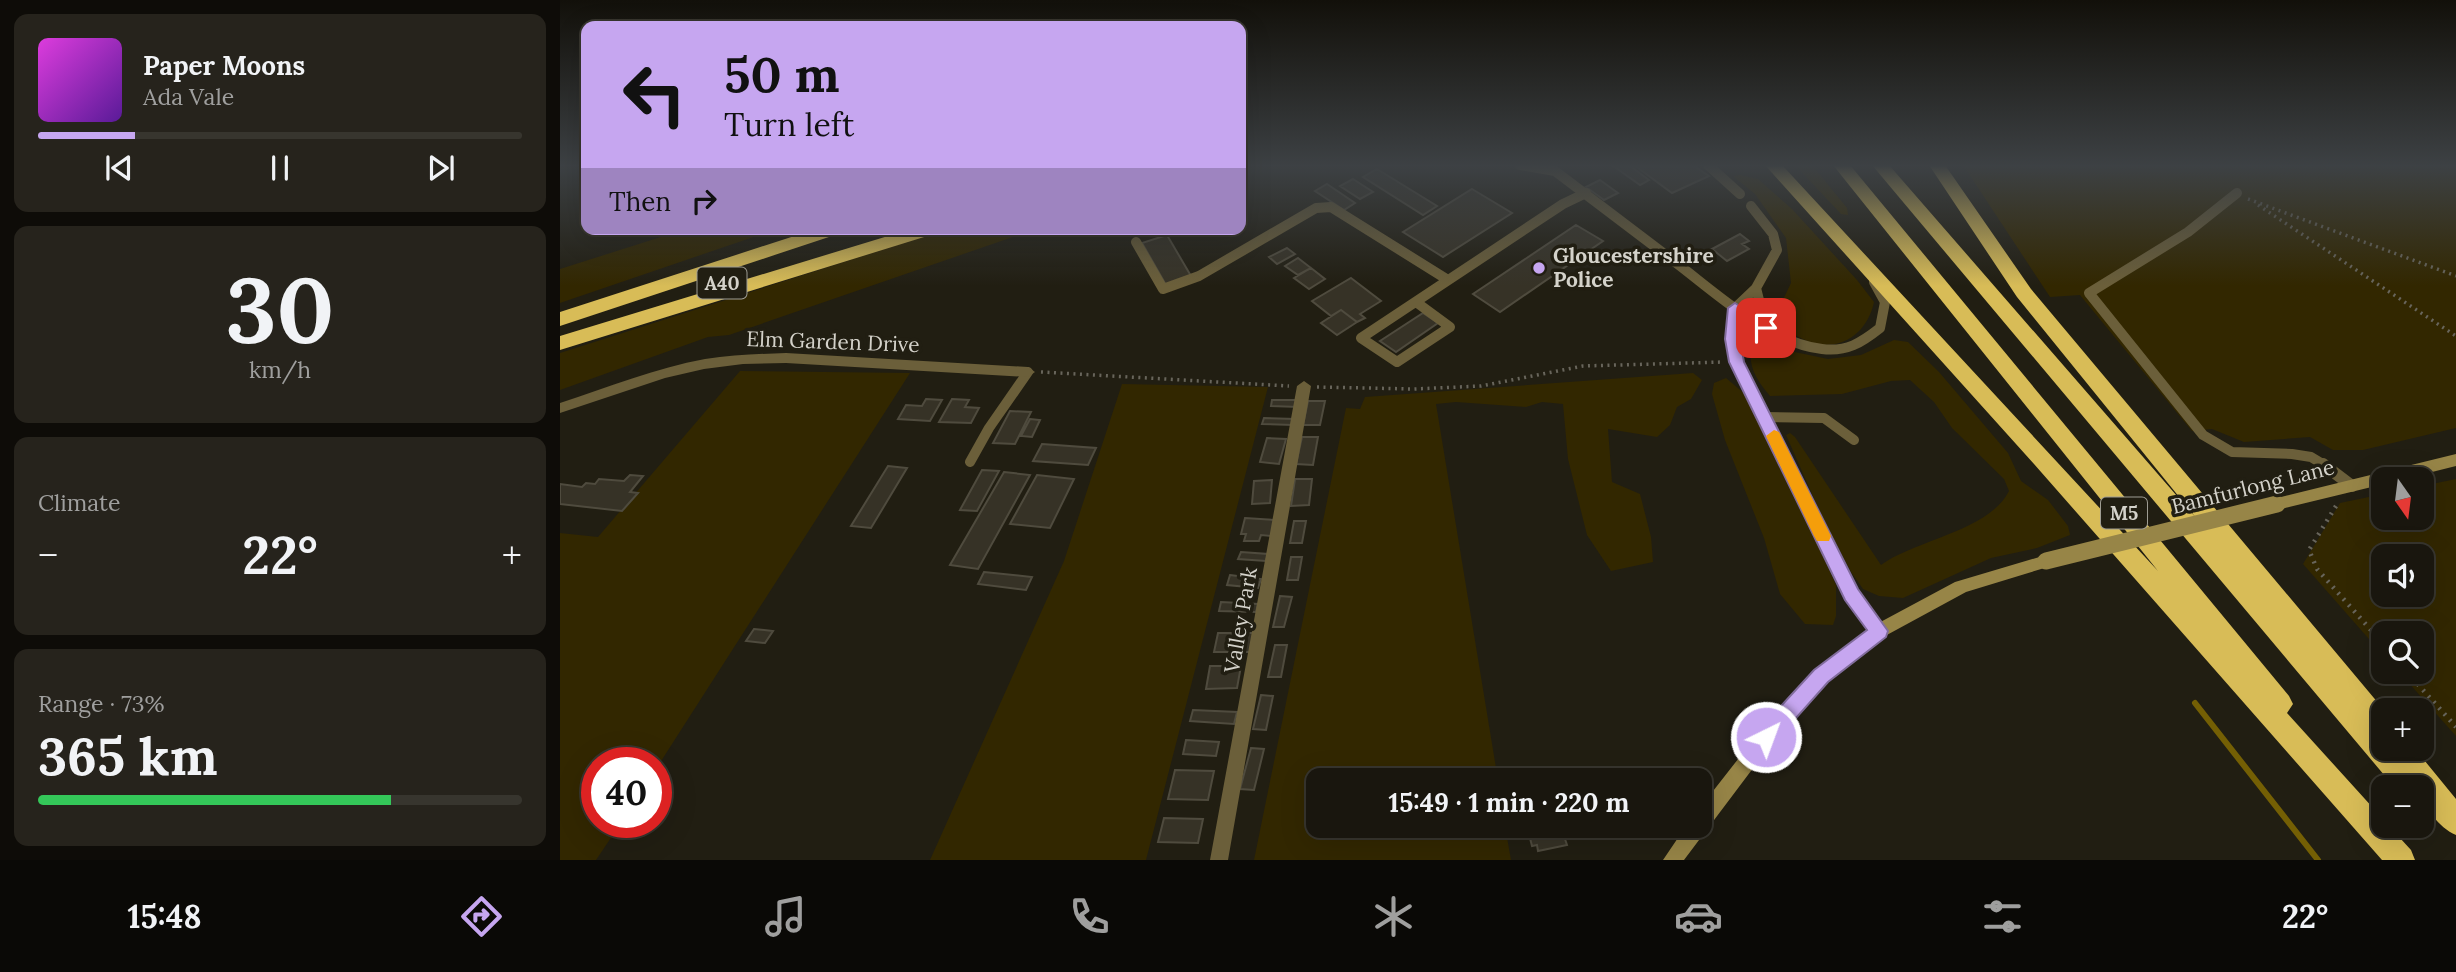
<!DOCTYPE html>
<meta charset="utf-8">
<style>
body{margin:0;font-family:Lora,serif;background:#26231c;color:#f1f3f6;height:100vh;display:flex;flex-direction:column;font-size:26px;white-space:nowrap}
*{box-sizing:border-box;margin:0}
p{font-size:23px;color:#9f9f9e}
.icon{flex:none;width:38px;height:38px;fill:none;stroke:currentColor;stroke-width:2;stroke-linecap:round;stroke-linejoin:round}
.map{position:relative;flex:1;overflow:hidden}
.details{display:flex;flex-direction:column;gap:14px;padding:14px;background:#0e0c08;width:560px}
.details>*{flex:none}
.guide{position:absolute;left:21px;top:21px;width:665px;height:214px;border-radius:14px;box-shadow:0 7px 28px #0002,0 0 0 2px #37352e;background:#c6a6f0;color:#111;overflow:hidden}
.needle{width:46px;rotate:166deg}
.buttons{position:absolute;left:1811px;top:467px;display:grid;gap:14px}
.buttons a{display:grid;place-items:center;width:63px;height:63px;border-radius:14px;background:#19160e;box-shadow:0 7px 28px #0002,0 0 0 2px #37352e;font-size:35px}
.speed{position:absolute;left:21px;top:747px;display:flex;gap:14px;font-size:35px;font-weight:700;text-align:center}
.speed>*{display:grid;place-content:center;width:91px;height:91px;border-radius:50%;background:#19160e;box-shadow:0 7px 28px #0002,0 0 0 2px #37352e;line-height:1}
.speed .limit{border:10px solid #d22;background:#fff;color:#111}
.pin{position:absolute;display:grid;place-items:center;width:60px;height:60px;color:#fff;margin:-30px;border-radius:14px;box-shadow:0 4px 10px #0006}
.me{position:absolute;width:77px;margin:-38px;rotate:42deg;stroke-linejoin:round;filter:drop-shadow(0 0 5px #0008)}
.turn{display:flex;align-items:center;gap:24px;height:147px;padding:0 28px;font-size:32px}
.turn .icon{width:91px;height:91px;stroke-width:2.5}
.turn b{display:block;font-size:49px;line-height:60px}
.then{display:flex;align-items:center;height:66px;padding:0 28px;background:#0003;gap:14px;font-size:26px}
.big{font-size:52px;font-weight:700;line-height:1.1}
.details .widget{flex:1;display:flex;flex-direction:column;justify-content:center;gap:10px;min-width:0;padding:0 24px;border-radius:14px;background:#26231c}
.details .dial{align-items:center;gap:0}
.dial b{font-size:91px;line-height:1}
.song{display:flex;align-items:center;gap:21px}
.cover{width:84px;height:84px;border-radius:10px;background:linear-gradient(135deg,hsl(300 70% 55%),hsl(270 70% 35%))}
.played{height:7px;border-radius:4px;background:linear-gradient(90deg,#c6a6f0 20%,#37352e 20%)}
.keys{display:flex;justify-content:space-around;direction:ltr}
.heat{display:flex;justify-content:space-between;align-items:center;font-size:38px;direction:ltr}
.charge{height:10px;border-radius:5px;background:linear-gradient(90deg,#34c759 73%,#37352e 0)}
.trip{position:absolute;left:746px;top:768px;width:406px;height:70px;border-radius:14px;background:#19160e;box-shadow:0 7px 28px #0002,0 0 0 2px #37352e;font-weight:700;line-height:70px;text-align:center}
.tab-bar{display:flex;height:112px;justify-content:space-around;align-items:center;background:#0a0906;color:#9f9f9e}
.tab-bar .icon{width:49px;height:49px}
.tab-bar .active{color:#c6a6f0}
.tab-bar b{font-size:32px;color:#f1f3f6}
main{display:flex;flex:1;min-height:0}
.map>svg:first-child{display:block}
.green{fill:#322700;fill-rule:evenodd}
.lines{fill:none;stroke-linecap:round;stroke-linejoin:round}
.stream{stroke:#745f04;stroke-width:6}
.building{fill:#363226;stroke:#4f4b3e;stroke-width:2}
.path-far1{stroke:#68655b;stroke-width:3.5;stroke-dasharray:2 4.5;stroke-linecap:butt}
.path{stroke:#68655b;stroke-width:4.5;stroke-dasharray:2 6;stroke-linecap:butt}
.lane-far1{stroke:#6b5f3a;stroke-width:10}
.lane{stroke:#6b5f3a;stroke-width:12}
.street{fill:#6b5f3a;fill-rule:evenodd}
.secondary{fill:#978547;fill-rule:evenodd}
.highway{fill:#d8bc57;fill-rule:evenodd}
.secondary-bridge{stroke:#978547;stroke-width:17}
.route{fill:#c6a6f0;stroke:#816c9c;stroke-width:2}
.slow{fill:#f59e0b}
.poi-dot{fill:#c6a6f0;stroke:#211e12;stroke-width:2.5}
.labels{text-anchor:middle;stroke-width:7;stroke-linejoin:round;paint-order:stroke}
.shield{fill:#211e12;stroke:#9e9c93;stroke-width:2}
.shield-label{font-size:19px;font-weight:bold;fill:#d4d2ca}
.poi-label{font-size:21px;font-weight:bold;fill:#d4d2ca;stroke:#211e12;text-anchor:start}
.street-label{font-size:21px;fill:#d4d2ca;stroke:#211e12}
</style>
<main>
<section class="details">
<div class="widget">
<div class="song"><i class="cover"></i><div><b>Paper Moons</b><p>Ada Vale</p></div></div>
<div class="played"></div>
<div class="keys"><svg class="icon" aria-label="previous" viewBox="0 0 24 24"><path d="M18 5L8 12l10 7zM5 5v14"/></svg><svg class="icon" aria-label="pause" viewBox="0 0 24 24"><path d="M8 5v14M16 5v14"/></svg><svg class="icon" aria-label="next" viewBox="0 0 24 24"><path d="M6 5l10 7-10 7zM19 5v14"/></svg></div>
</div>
<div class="widget dial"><b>30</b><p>km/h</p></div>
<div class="widget"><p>Climate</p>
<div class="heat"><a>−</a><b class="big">22°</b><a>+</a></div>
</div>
<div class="widget"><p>Range · 73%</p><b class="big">365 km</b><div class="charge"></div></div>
</section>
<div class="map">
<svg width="1896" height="860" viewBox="0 0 1896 860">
<rect width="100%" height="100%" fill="#211e12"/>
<path class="green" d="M1235 165H1252L1287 208 1288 215 1281 214Z
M1403 165H1896V428L1803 450H1773L1750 437 1684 442 1652 429 1632 431 1520 295 1490 297Z
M1180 175 1198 179 1232 209 1297 280 1314 302C1308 331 1284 351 1253 343 1242 340 1232 333 1223 327L1217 312 1231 283 1226 238 1195 194 1173 176Z
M126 229H217L0 303V269Z
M387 229H476L169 335 148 337 0 390V353Z
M1207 336 1230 351 1268 359 1301 355 1334 340 1348 342 1379 372 1448 453 1461 481 1488 500 1508 526 1510 535 1477 548 1431 558 1343 598 1319 596 1303 589 1291 572 1260 512 1226 435 1230 433 1235 437 1321 565C1355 540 1429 531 1449 491L1444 479 1392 428 1374 402 1350 380 1331 381 1282 394 1210 396C1195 379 1184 360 1195 337Z
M180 371 350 373 96 769V763H37V822L61 823 36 860H0V533L38 537Z
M1133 373 1142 380 1131 399 1117 407 1110 425 1097 437 1048 429 1052 482 1080 494 1091 537 1093 562 1051 571 1027 535 1008 459 1003 404 982 402 966 407 896 402 876 404 938 780H758V826H945L951 860H694L786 408 800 409 805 397Z
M1166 378 1192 400 1276 585V616L1273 625 1245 624 1220 594 1204 538 1165 440 1152 394 1154 383Z
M562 384 708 387 586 860H370L504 561Z
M1896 479V736L1839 672H1862V634H1824L1823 655 1743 564 1780 503 1823 494 1824 518H1862V486ZM1824 556H1862V595H1824Z"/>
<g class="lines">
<path class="stream" d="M1635 703 1758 860"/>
</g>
<path class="building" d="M1052 165H1069L1089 180 1080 185Z
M1074 165H1133L1149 176 1112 193Z
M817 169 877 206 863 215 803 177Z
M793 179 813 192 800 199 780 186Z
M1040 180 1058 193 1044 200 1026 187Z
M767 184 795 203 784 210 755 191Z
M912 189 952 213 883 257 843 232Z
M1016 225 1043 241 940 312 913 294Z
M1180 234 1189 241 1182 244 1189 249 1167 261 1152 249Z
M607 235 631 276 606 285 582 243Z
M727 248 735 254 717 264 709 257Z
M738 258 751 268 738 275 725 266Z
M751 268 765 279 749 289 734 278Z
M791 278 821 301 800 314 805 318 797 322 781 310 771 316 752 301Z
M781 310 797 322 777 335 761 323Z
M863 313 878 323 836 352 820 341Z
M366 399 382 400 370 421 338 419 346 405 362 406Z
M392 399 409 400 405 407 419 408 411 423 379 422Z
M712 400H740L739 407 711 406Z
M748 401H765L760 425H743Z
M450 411 471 412 455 444 433 443Z
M704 418 735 419 733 425 702 424Z
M470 419 480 420 472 437 461 436Z
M742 437H758L753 465 736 464Z
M707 438 726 439 719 464 700 462Z
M482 444 536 448 528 465 473 461Z
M328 466 347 468 311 528 291 526Z
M422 470 439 471 417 511 400 510Z
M444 472 470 475 418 569 390 565Z
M70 475 83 476 70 492 78 493 62 511 0 504V484L22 487 26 483 35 484 39 479 64 481Z
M477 475 514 479 490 528 450 524Z
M735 479H752L749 505 731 506Z
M712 480 710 503 692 504 694 481Z
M685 518 715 520 711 536 701 535 699 541H684L686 534H681Z
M734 521H746L742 543H730Z
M681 552 708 554 706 561 678 559Z
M731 557H742L738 580H727Z
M424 572 472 577 466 590 418 584Z
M670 575 701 579 698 588 667 585Z
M720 596 732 597 724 627H713Z
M661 602 698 604 696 612 659 611Z
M194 629 213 631 205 643 186 641Z
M658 633H694L691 652H654Z
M715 645H727L721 677H708Z
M650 666H681L677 688 646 689Z
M701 695 713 696 706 730 693 729Z
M633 710 677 712 674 724 630 721Z
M626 740 659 742 656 756 623 754Z
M691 748 704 749 694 790 680 789Z
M615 770 654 771 648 800 608 799Z
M604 818 643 819 638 843 598 842Z
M967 826H1042L1043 831 1005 839 1007 845 978 851 977 845 972 846Z"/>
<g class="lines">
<path class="path-far1" d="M1688 199 1896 276
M1698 205 1896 336
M481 372 729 386
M757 387 854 389 921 386 1023 366 1164 362"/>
<path class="path" d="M1776 506 1749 550 1757 569 1824 645
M1847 672 1896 727"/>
<path class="lane-far1" d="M960 165 995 171C1035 201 1075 232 1115 262 1156 293 1209 343 1262 349 1287 352 1301 343 1320 328L1325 302 1314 282
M1148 165 1180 194
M1677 193 1628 232 1529 293 1643 435 1672 452 1732 454 1751 457 1766 466
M1191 206 1213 234 1217 250 1196 288 1206 328
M576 242 603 289 639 276 756 208 771 207 888 280
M856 302 890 327 837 362 801 338 1003 204 1026 193
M1177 362 1172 339 1175 308 1196 288
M1204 417 1264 418 1294 440
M410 462 429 428 468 372"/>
<path class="lane" d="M1763 464 1792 486"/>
<path class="street" d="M226 353 468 367 475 372 468 377 226 363 183 364 144 369 105 378 0 413V403C48 387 96 368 145 359 172 355 199 354 226 353Z
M1177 357 1184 362 1298 589 1325 626 1327 631 1325 636 1319 638 1313 636 1286 599 1170 362Z
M744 381 751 386 668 860H650L737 386Z"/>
<path class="secondary" d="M1896 454V466L1840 480H1824V484L1717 510 1712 508 1710 504 1712 500 1717 498Z
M1486 555 1491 556 1494 561 1491 566 1406 592 1325 636 1267 681 1212 743 1124 860H1103L1126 826H1139V809L1200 731 1255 671 1313 626 1395 582Z"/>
<path class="highway" d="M1205 165H1222L1598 571 1273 165H1290L1729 696 1733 704 1727 713 1824 820V826H1829L1851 850 1855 860H1822L1474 464Z
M1312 165H1329L1637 519 1457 297 1369 165H1385L1471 289 1824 710V749H1837L1842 755 1851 751 1860 755 1896 799V835C1879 828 1862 806 1862 788H1835Z
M256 229H284L281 233 0 326V312Z
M351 229H380L377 233 0 350V336Z"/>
<path class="secondary-bridge" d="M1486 561 1717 504"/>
</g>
<linearGradient id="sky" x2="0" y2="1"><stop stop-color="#12100a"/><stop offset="0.58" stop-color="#3d4144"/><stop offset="1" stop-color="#3d4144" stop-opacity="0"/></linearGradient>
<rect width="1896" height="286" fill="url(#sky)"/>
<path class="route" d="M1175 303 1214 328 1211 332H1201L1181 319 1180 339 1184 362 1298 589 1328 631 1326 637 1268 682 1213 744 1206 747 1199 744 1196 737 1199 730 1254 670 1307 630 1285 600 1169 362 1165 339 1168 308Z"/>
<path class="slow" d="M1214 430 1219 432 1271 536 1269 541H1257L1254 536 1206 436Z"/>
<circle class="poi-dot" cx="979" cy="268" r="7"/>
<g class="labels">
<g class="shield">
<rect x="137.5" y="267.5" width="49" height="31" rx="5"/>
<rect x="1541" y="497.5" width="46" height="31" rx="5"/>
</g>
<g class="shield-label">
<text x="162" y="290">A40</text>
<text x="1564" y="520">M5</text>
</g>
<g class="poi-label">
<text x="993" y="263">Gloucestershire<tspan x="993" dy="24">Police</tspan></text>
</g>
<g class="street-label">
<text transform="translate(273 342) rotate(2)" y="7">Elm Garden Drive</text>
<text transform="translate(1693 487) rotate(-14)" y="7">Bamfurlong Lane</text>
<text transform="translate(681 620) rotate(-80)" y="7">Valley Park</text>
</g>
</g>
</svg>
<div class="buttons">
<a><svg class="needle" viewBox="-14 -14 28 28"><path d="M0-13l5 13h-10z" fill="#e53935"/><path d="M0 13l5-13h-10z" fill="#9f9f9e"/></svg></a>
<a><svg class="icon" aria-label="sound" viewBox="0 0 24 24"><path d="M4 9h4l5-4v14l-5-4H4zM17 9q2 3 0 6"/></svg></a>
<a><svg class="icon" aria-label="search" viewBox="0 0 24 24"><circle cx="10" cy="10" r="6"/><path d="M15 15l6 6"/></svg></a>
<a>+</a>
<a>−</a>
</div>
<div class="speed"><div class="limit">40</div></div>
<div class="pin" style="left:1206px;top:328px;background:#d93025"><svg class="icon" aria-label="arrive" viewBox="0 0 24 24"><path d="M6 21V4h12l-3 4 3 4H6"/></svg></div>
<svg class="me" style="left:1206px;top:737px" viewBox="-20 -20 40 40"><circle r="17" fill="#c6a6f0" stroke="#fff" stroke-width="3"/><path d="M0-11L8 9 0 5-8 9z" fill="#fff"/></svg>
<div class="trip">15:49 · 1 min · 220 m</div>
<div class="guide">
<div class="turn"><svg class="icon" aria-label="left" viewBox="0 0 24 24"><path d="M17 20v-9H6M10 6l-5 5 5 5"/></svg><div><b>50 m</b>Turn left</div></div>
<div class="then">Then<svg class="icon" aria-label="right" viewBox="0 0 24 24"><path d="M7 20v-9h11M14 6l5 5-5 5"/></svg></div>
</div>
</div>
</main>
<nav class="tab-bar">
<b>15:48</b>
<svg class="icon active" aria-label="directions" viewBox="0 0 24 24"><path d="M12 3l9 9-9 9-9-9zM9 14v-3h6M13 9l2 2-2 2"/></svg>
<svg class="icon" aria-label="music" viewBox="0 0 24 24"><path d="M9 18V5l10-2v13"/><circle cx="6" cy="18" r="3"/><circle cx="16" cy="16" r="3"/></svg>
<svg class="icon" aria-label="phone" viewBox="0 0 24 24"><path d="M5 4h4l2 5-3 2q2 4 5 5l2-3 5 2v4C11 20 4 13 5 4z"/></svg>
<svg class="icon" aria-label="climate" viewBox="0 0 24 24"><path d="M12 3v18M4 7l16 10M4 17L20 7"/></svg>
<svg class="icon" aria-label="car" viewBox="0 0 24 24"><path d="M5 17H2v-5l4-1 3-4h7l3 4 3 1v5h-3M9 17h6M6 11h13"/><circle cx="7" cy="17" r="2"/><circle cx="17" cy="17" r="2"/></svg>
<svg class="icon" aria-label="filters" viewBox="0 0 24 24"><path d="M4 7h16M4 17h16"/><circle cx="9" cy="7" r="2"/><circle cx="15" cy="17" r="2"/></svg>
<b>22°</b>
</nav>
